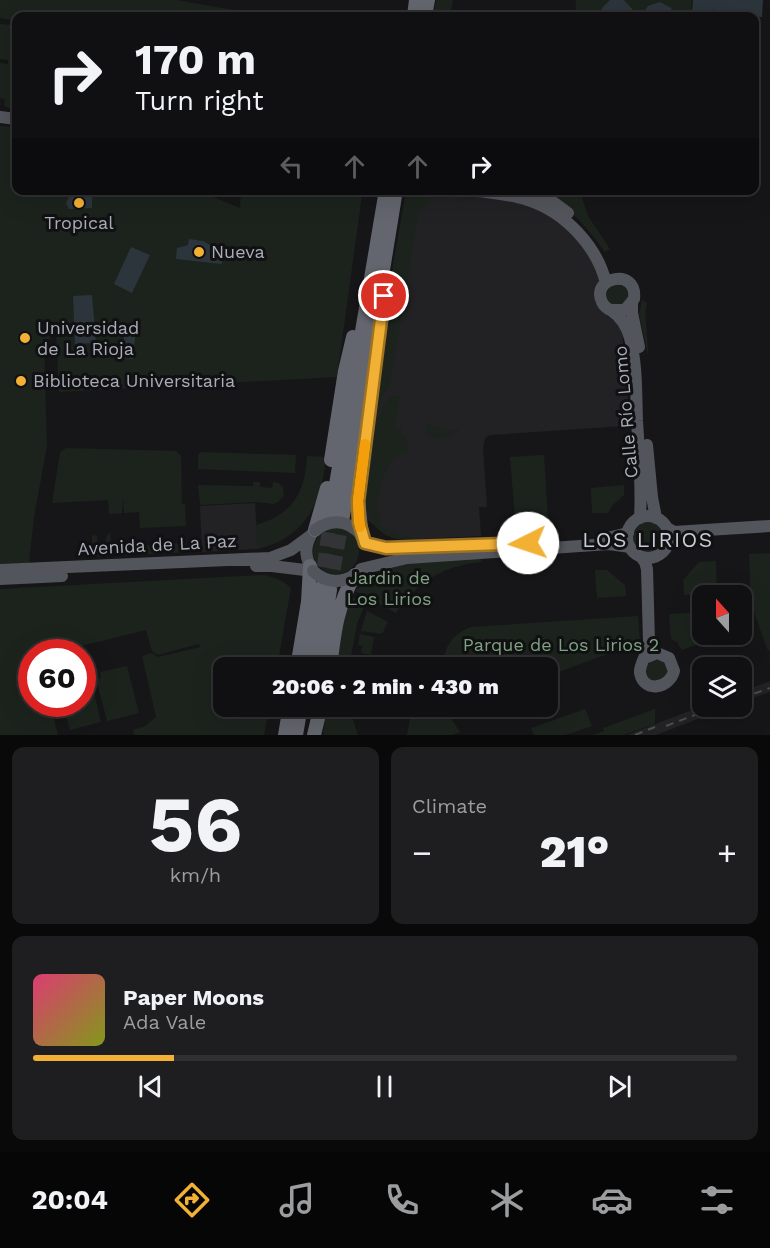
<!DOCTYPE html>
<meta charset="utf-8">
<style>
body{margin:0;font-family:"Work Sans",sans-serif;background:#1e1e20;color:#f1f3f6;height:100vh;display:flex;flex-direction:column;font-size:22px;white-space:nowrap}
*{box-sizing:border-box;margin:0}
p{font-size:20px;color:#9c9d9f}
.icon{flex:none;width:33px;height:33px;fill:none;stroke:currentColor;stroke-width:2;stroke-linecap:round;stroke-linejoin:round}
.map{position:relative;height:735px;overflow:hidden}
.drawer{display:flex;flex-direction:column;gap:12px;padding:12px;background:#09090a;flex:1}
.drawer>*{flex:none}
.hud{position:absolute;left:12px;top:12px;width:747px;height:183px;border-radius:12px;box-shadow:0 6px 24px #0002,0 0 0 2px #303032;background:#101012;color:#f1f3f6;overflow:hidden}
.needle{width:39px;rotate:339deg}
.tools{position:absolute;left:692px;top:585px;display:grid;gap:12px}
.tools a{display:grid;place-items:center;width:60px;height:60px;border-radius:12px;background:#101012;box-shadow:0 6px 24px #0002,0 0 0 2px #303032;font-size:30px}
.speed{position:absolute;left:18px;top:639px;display:flex;gap:12px;font-size:30px;font-weight:700;text-align:center}
.speed>*{display:grid;place-content:center;width:78px;height:78px;border-radius:50%;background:#101012;box-shadow:0 6px 24px #0002,0 0 0 2px #303032;line-height:1}
.speed .limit{border:9px solid #d22;background:#fff;color:#111}
.pin{position:absolute;display:grid;place-items:center;width:51px;height:51px;color:#fff;margin:-26px;border:3px solid #fff;border-radius:50%;box-shadow:0 2px 6px #0007}
.me{position:absolute;width:66px;margin:-33px;rotate:266deg;stroke-linejoin:round;filter:drop-shadow(0 0 4px #0008)}
.turn{display:flex;align-items:center;gap:21px;height:126px;padding:0 24px;font-size:27px}
.turn .icon{width:78px;height:78px;stroke-width:2.5}
.turn b{display:block;font-size:42px;line-height:51px}
.lanes{display:flex;align-items:center;height:57px;padding:0 24px;background:#0003;justify-content:center;gap:30px;direction:ltr}
.lanes .off{opacity:.35}
.big{font-size:45px;font-weight:800;line-height:1.1}
.drawer .tile{flex:1;display:flex;flex-direction:column;justify-content:center;gap:9px;min-width:0;padding:0 21px;border-radius:12px;background:#1e1e20}
.drawer .dial{align-items:center;gap:0}
.dial b{font-size:78px;line-height:1}
.song{display:flex;align-items:center;gap:18px}
.cover{width:72px;height:72px;border-radius:9px;background:linear-gradient(135deg,hsl(340 70% 55%),hsl(70 70% 35%))}
.played{height:6px;border-radius:3px;background:linear-gradient(90deg,#f2b134 20%,#303032 20%)}
.keys{display:flex;justify-content:space-around;direction:ltr}
.heat{display:flex;justify-content:space-between;align-items:center;font-size:33px;direction:ltr}
.drawer .tiles{flex:1;display:grid;gap:12px;grid-template-columns:1fr 1fr}
.tile:last-child{grid-column:span 2}
.trip{position:absolute;left:213px;top:657px;width:345px;height:60px;border-radius:12px;background:#101012;box-shadow:0 6px 24px #0002,0 0 0 2px #303032;font-weight:800;line-height:60px;text-align:center}
.tab-bar{display:flex;height:96px;justify-content:space-around;align-items:center;background:#060607;color:#9c9d9f}
.tab-bar .icon{width:42px;height:42px}
.tab-bar .selected{color:#f2b134}
.tab-bar b{font-size:27px;color:#f1f3f6}
.map>svg:first-child{display:block}
.built{fill:#222225}
.green{fill:#1c231d}
.water{fill:#2c353c}
.lines{fill:none;stroke-linecap:round;stroke-linejoin:round}
.highway-tunnel{stroke:#333438;stroke-width:14;stroke-dasharray:14 7;stroke-linecap:butt}
.major{stroke:#53555c;stroke-width:12}
.highway{stroke:#63666e;stroke-width:14}
.rail{stroke:#4a4c52;stroke-width:2;stroke-dasharray:8 6;stroke-linecap:butt}
.major-bridge{stroke:#53555c;stroke-width:12}
.route-casing{stroke:#9d7322;stroke-width:15}
.route{stroke:#f2b134;stroke-width:10}
.slow{stroke:#f59e0b;stroke-width:10}
.poi-dot{fill:#f2b134;stroke:#111113;stroke-width:2}
.labels{text-anchor:middle;stroke-width:6;stroke-linejoin:round;paint-order:stroke}
.poi-label{font-size:18px;fill:#a8adb8;stroke:#111113;text-anchor:start}
.street-label{font-size:18px;fill:#a8adb8;stroke:#111113}
.park-label{font-size:18px;fill:#7fa381;stroke:#111113}
.quarter-label{font-size:21px;letter-spacing:1.5px;fill:#c9ccd4;stroke:#111113}
</style>
<div class="map">
<svg width="770" height="735" viewBox="0 0 770 735">
<rect width="100%" height="100%" fill="#161618"/>
<path class="built" d="M406 191H442L511 200 536 208 557 219 578 239 593 260 601 282 596 290 597 306 619 324 622 331 629 410H634L635 419 624 426 490 435 485 438 483 448 487 507H479L481 536 403 540 385 535 367 519 365 502 372 450 374 411Z
M255 503 258 549 202 552 200 506Z
M770 681V692L741 702V692Z
M702 706 729 707 656 735H627Z"/>
<path class="green" d="M0 0H177L250 13V16H16V109L6 107 4 105 5 99 0 98V63L8 64V60L0 59V24L11 25 12 20 0 18Z
M436 0H453L450 16H433Z
M576 0H692L691 16H575Z
M0 126 16 127V190L178 191 208 195 240 208 241 191H371L370 196 362 195 337 377 59 392 56 329 44 347 47 446 34 517 29 563 0 564Z
M406 191H423L477 198 462 201 461 197 429 198V203L419 210 391 380 374 413V406L388 322 389 288Z
M533 191H580L588 216 610 249 605 252C586 226 565 200 533 191Z
M617 284 625 286 630 293 627 305H609L606 294 610 287Z
M642 300 647 303C643 318 649 340 648 356L639 314Z
M390 396H400L395 427H401L402 437 406 438 408 451 393 458 383 478 376 507 381 521 378 525 399 534 419 540C404 541 390 540 378 529 358 510 368 485 372 461L369 460C373 433 375 420 390 396Z
M433 425 449 431 460 429C452 437 439 442 428 437L426 426Z
M66 448 176 451 181 456 182 504H185L186 526 140 528 139 512 124 513 123 499 122 513 109 514 108 500 52 503 60 452Z
M201 452 296 455 295 473 198 469V455Z
M544 455 548 517 515 519 510 457Z
M307 456 326 457C322 502 306 537 258 549L256 525C293 514 305 493 307 456Z
M253 482H260V487L272 488 273 482 278 483 283 487 284 495 278 502 273 504 256 502 200 505 198 485 253 486Z
M624 485V495L612 506 608 513H592L591 488Z
M632 538a17 17 0 1 1 34 0a17 17 0 1 1-34 0Z
M313 551a23 23 0 1 1 46 0a23 23 0 1 1-46 0Z
M110 532 112 556 92 557V535L97 536 98 550 102 552 107 549 106 538Z
M186 543 187 552 117 556V547Z
M770 553V650L768 651 751 604 749 554Z
M481 557 482 562C444 565 417 582 396 613L355 591C368 577 382 568 401 564Z
M716 561 717 593 684 595 683 580 699 562Z
M595 570H607L625 585 626 596 597 598Z
M263 575C274 577 283 580 291 588L277 667 224 668V706L269 707 264 735H134L133 730 145 726 156 717 142 656 151 653 158 657 200 647 199 644 157 655 152 651 146 630 56 652H32L31 661 29 662 31 667 32 704H50L58 735H0V589Z
M351 596 365 604 357 624 349 667 334 668 342 621Z
M367 611 388 622 382 634 361 631Z
M702 612V634L724 635 682 650 677 642 671 639 669 614Z
M638 616 640 642 548 676V668L445 667C442 647 453 634 471 627Z
M360 634 374 637 371 655 361 653 362 646 358 645Z
M646 671a11 11 0 1 1 22 0a11 11 0 1 1-22 0Z
M127 666 139 713 107 721 96 679 101 678 100 672Z
M83 680V682L91 680 101 722 70 730 63 704H82Z
M327 707H349L358 735H323Z
M412 707H440L450 716 460 732 452 735H407Z
M585 709 592 726 565 735H534L531 728Z
M655 709V724L623 735H593L604 731 603 728Z"/>
<path class="water" d="M610 0H624L632 9 633 16H600L602 8Z
M693 0H763L762 17 713 14 714 6 712 15 692 13Z
M660 2 671 8 675 16H642L648 6Z
M92 196V208L69 209 66 203 69 197Z
M189 239 203 241 221 251 222 264 176 259 177 248 188 245Z
M131 247 150 255 132 293 114 284Z
M92 295 96 343 75 344 73 296Z
M125 326 136 327 133 359 122 358Z"/>
<g class="lines">
<path class="highway-tunnel" d="M321 588 331 514
M330 590 343 516"/>
<path class="major" d="M0 117 16 119
M472 190C491 193 511 194 528 200 565 212 597 246 606 283
M523 190 549 199 568 213
M632 304V313L639 347
M611 310H625L634 299C638 267 590 277 602 302 604 307 608 309 612 311 621 317 627 327 630 338 637 364 636 394 637 421 639 453 642 486 640 518
M647 445 652 497 656 518
M627 537a21 21 0 1 1 42 0a21 21 0 1 1-42 0Z
M667 528 674 532 770 526
M311 535C304 548 305 558 313 571
M603 539 628 533
M365 543 386 548 451 547
M641 557 645 562 647 569 649 641C649 653 639 663 640 673 644 694 670 688 674 671L669 658 657 653 645 658
M256 566H272L313 571
M361 569 407 558 609 544 630 547
M0 570 270 558 291 550 310 536
M0 579 62 576"/>
<path class="highway" d="M414 16 416 0
M425 16 428 0
M331 460 345 371 353 337
M331 514 386 190
M343 516 396 190
M315 530 327 488
M362 536 358 501 368 419
M297 668 308 602 310 566
M308 668 321 588
M318 668 330 590
M330 668C334 634 337 604 355 575
M285 735 290 706
M296 735 301 706
M314 735 321 706"/>
<path class="rail" d="M741 698 770 688
M666 726 718 706
M635 735 655 727"/>
<path class="major-bridge" d="M315 530C332 518 349 520 362 536
M313 571C326 583 340 584 355 575"/>
</g>
<g class="lines">
<defs>
<path id="route" d="M384 296 358 501 359 522 365 543 386 548 528 543"/>
</defs>
<use href="#route" class="route-casing"/>
<use href="#route" class="route"/>
<path class="slow" d="M360 527 358 501 365 444"/>
</g>
<g class="poi-dot">
<circle cx="79" cy="203" r="6"/>
<circle cx="199" cy="252" r="6"/>
<circle cx="25" cy="338" r="6"/>
<circle cx="21" cy="381" r="6"/>
</g>
<g class="labels">
<g class="poi-label">
<text x="79" y="229" text-anchor="middle">Tropical</text>
<text x="211" y="258">Nueva</text>
<text x="37" y="334">Universidad<tspan x="37" dy="21">de La Rioja</tspan></text>
<text x="33" y="387">Biblioteca Universitaria</text>
</g>
<g class="street-label">
<text transform="translate(626 412) rotate(-95)" y="6">Calle Río Lomo</text>
<text transform="translate(157 545) rotate(-3)" y="6">Avenida de La Paz</text>
</g>
<g class="park-label">
<text x="389" y="584">Jardin de<tspan x="389" dy="21">Los Lirios</tspan></text>
<text x="561" y="651">Parque de Los Lirios 2</text>
</g>
<g class="quarter-label">
<text x="648" y="547">LOS LIRIOS</text>
</g>
</g>
</svg>
<div class="tools">
<a><svg class="needle" viewBox="-14 -14 28 28"><path d="M0-13l5 13h-10z" fill="#e53935"/><path d="M0 13l5-13h-10z" fill="#9c9d9f"/></svg></a>
<a><svg class="icon" aria-label="layers" viewBox="0 0 24 24"><path d="M12 4l9 5-9 5-9-5zM3 14l9 5 9-5"/></svg></a>
</div>
<div class="speed"><div class="limit">60</div></div>
<div class="pin" style="left:384px;top:296px;background:#d93025"><svg class="icon" aria-label="arrive" viewBox="0 0 24 24"><path d="M6 21V4h12l-3 4 3 4H6"/></svg></div>
<svg class="me" style="left:528px;top:543px" viewBox="-20 -20 40 40"><circle r="19" fill="#fff"/><path d="M0-13L10 11 0 6-10 11z" fill="#f2b134"/></svg>
<div class="trip">20:06 · 2 min · 430 m</div>
<div class="hud">
<div class="turn"><svg class="icon" aria-label="right" viewBox="0 0 24 24"><path d="M7 20v-9h11M14 6l5 5-5 5"/></svg><div><b>170 m</b>Turn right</div></div>
<div class="lanes"><svg class="icon off" aria-label="left" viewBox="0 0 24 24"><path d="M17 20v-9H6M10 6l-5 5 5 5"/></svg><svg class="icon off" aria-label="ahead" viewBox="0 0 24 24"><path d="M12 20V5M6 11l6-6 6 6"/></svg><svg class="icon off" aria-label="ahead" viewBox="0 0 24 24"><path d="M12 20V5M6 11l6-6 6 6"/></svg><svg class="icon" aria-label="right" viewBox="0 0 24 24"><path d="M7 20v-9h11M14 6l5 5-5 5"/></svg></div>
</div>
</div>
<section class="drawer">
<div class="tiles">
<div class="tile dial"><b>56</b><p>km/h</p></div>
<div class="tile"><p>Climate</p>
<div class="heat"><a>−</a><b class="big">21°</b><a>+</a></div>
</div>
<div class="tile">
<div class="song"><i class="cover"></i><div><b>Paper Moons</b><p>Ada Vale</p></div></div>
<div class="played"></div>
<div class="keys"><svg class="icon" aria-label="previous" viewBox="0 0 24 24"><path d="M18 5L8 12l10 7zM5 5v14"/></svg><svg class="icon" aria-label="pause" viewBox="0 0 24 24"><path d="M8 5v14M16 5v14"/></svg><svg class="icon" aria-label="next" viewBox="0 0 24 24"><path d="M6 5l10 7-10 7zM19 5v14"/></svg></div>
</div>
</div>
</section>
<nav class="tab-bar">
<b>20:04</b>
<svg class="icon selected" aria-label="directions" viewBox="0 0 24 24"><path d="M12 3l9 9-9 9-9-9zM9 14v-3h6M13 9l2 2-2 2"/></svg>
<svg class="icon" aria-label="music" viewBox="0 0 24 24"><path d="M9 18V5l10-2v13"/><circle cx="6" cy="18" r="3"/><circle cx="16" cy="16" r="3"/></svg>
<svg class="icon" aria-label="phone" viewBox="0 0 24 24"><path d="M5 4h4l2 5-3 2q2 4 5 5l2-3 5 2v4C11 20 4 13 5 4z"/></svg>
<svg class="icon" aria-label="climate" viewBox="0 0 24 24"><path d="M12 3v18M4 7l16 10M4 17L20 7"/></svg>
<svg class="icon" aria-label="car" viewBox="0 0 24 24"><path d="M5 17H2v-5l4-1 3-4h7l3 4 3 1v5h-3M9 17h6M6 11h13"/><circle cx="7" cy="17" r="2"/><circle cx="17" cy="17" r="2"/></svg>
<svg class="icon" aria-label="filters" viewBox="0 0 24 24"><path d="M4 7h16M4 17h16"/><circle cx="9" cy="7" r="2"/><circle cx="15" cy="17" r="2"/></svg>
</nav>
